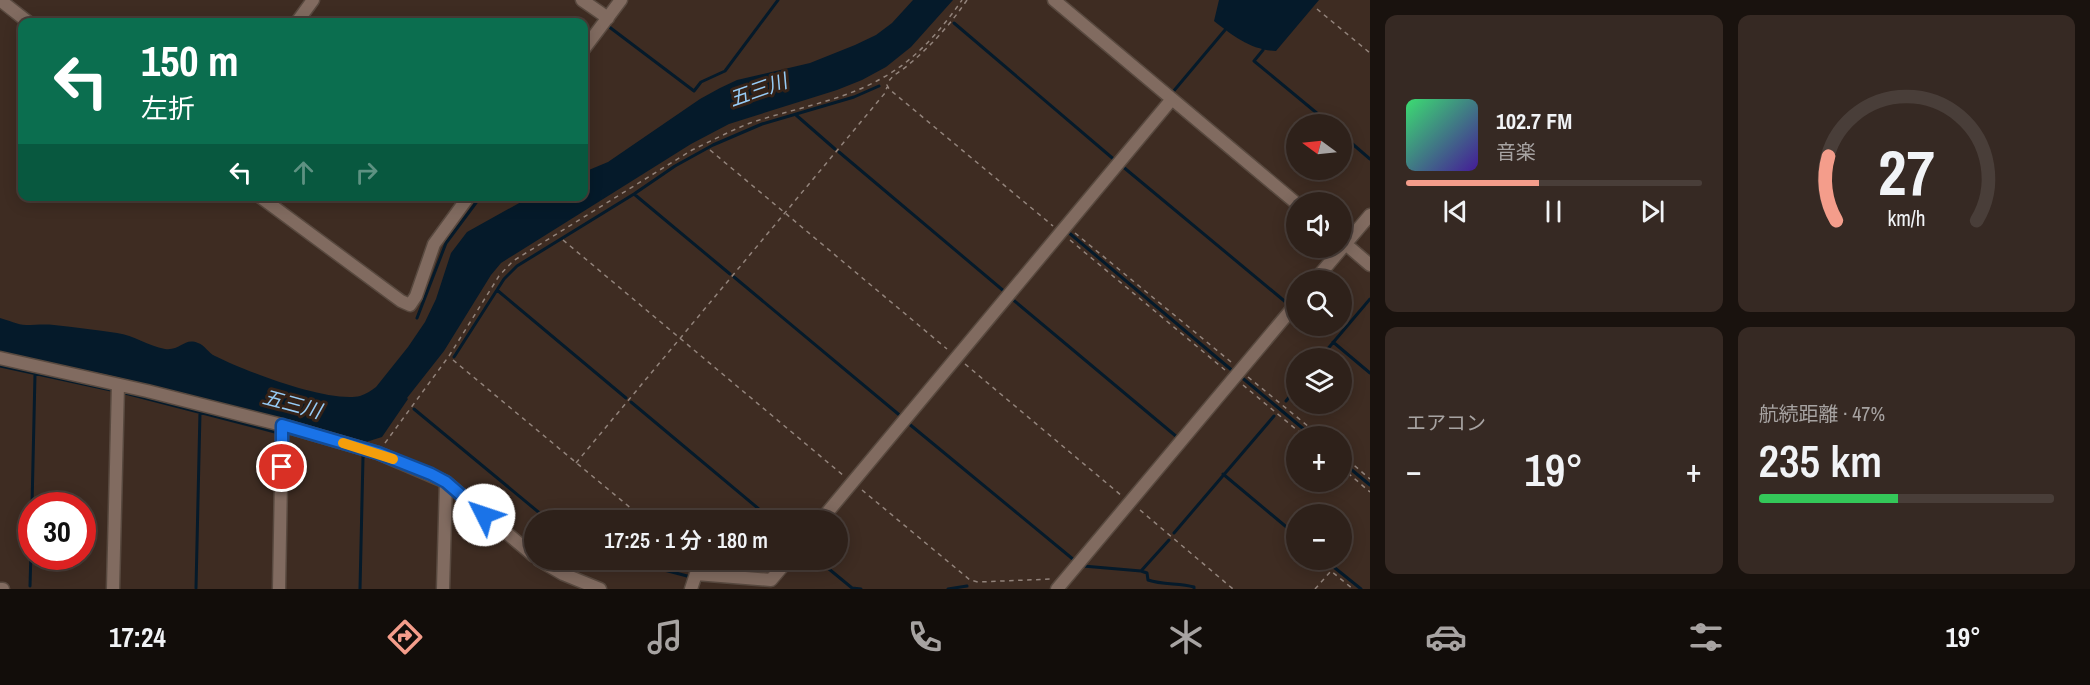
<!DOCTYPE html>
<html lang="ja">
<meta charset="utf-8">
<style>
body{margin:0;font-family:"Archivo Narrow","Noto Sans JP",sans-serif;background:#362923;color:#f1f3f6;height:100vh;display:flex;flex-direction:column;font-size:22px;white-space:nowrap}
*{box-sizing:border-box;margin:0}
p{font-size:20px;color:#a7a3a2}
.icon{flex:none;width:33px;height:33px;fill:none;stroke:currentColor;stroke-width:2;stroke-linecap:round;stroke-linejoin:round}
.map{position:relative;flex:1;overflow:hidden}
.side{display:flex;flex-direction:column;gap:15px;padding:15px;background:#19120e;width:720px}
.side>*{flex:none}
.banner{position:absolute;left:18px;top:18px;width:570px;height:183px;border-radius:12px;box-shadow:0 3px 15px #0003,0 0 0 2px #493e39;background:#0b6e4f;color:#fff;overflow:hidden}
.needle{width:39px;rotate:285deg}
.fabs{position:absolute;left:1286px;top:114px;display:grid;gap:12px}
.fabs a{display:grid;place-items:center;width:66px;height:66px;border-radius:50%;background:#2e211a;box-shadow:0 3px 15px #0003,0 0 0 2px #493e39;font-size:30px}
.speed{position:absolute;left:18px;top:492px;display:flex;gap:12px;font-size:30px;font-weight:700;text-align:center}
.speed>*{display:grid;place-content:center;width:78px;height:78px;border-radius:50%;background:#2e211a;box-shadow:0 3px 15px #0003,0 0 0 2px #493e39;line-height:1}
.speed .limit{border:9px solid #d22;background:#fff;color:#111}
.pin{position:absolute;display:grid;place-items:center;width:51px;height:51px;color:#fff;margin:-26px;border:3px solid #fff;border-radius:50%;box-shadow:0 2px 6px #0007}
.me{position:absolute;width:66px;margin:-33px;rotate:311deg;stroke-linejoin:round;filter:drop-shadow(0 0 4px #0008)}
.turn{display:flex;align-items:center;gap:21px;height:126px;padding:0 24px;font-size:27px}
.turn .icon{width:78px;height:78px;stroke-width:2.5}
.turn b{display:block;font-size:42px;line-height:51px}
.lanes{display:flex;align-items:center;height:57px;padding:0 24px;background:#0003;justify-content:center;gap:30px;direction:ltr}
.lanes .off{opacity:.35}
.big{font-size:45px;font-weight:600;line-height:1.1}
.side .card{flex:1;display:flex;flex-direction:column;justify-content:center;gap:9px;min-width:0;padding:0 21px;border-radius:12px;background:#362923}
.side .dial{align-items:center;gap:0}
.dial svg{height:156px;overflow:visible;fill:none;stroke:#493e39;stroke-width:7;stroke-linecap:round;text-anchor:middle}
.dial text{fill:#f1f3f6;stroke:none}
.song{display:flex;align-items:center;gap:18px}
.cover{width:72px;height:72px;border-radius:9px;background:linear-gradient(135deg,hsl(140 70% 55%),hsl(260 70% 35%))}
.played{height:6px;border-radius:3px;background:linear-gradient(90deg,#f49d8b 45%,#493e39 45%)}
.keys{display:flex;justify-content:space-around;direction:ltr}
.heat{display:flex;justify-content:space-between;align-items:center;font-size:33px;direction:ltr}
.charge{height:9px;border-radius:4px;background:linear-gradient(90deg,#34c759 47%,#493e39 0)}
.side .tiles{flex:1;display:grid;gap:15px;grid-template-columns:repeat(2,1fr)}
.trip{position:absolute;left:524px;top:510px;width:324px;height:60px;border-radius:30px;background:#2e211a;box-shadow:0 3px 15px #0003,0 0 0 2px #493e39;font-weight:600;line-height:60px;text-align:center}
.menu{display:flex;height:96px;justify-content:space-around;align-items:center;background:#120d0a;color:#a7a3a2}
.menu .icon{width:42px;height:42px}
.menu .active{color:#f49d8b}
.menu b{font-size:27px;color:#f1f3f6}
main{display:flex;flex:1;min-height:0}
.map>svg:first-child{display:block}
.water{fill:#051a2a}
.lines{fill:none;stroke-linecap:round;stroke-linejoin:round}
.stream{stroke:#051a2a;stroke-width:3}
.minor-casing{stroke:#58493f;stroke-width:15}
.path{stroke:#92837b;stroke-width:1.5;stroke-dasharray:4.5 4.5;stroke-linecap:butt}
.minor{stroke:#816b60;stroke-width:12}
.route-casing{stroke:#114b97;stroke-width:15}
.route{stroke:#1a73e8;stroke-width:10}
.slow{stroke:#f59e0b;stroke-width:10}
.labels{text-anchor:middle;stroke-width:6;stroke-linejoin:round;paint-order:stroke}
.water-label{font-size:20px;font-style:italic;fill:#97ccf6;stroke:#342218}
</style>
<main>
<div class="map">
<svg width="1370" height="589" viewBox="0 0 1370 589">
<rect width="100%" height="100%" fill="#3e2c22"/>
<path class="water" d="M913 0H953L911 47 886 67 862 80 837 90 729 124 691 144 501 263 491 275 444 351 407 398 408 399 382 437 366 442 274 416 113 376 0 352V318C8 320 18 325 26 325 36 325 44 324 54 325 75 327 96 330 117 333 134 335 148 346 165 349 181 351 184 337 198 343 205 345 208 353 215 356 245 371 328 403 360 396 366 394 371 391 376 387L408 347 425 322 436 299 451 253 467 232 530 197 584 196V172L608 162 700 99 720 88 737 80 810 63 855 45 876 35 892 23Z
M1219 0H1319L1276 51C1251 50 1233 36 1214 21Z"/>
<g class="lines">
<path class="stream" d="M954 23 1117 162
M608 26 694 91 701 82 725 71 778 0
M1263 50 1254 61 1330 124
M1172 93 1225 30
M796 115 835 149
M1341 134 1370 159
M839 152 1005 292
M1122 166 1288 304
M634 194 730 274
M1068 232 1234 372
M734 277 903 418
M497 290 626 398
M1011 298 1177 437
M1291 301 1296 295
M417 318 446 243 481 196
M1333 342 1370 373
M454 357 504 279 517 266 634 194 675 166 713 145 762 124 854 97 879 86
M1320 358 1370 299
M0 366 111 390
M1240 376 1312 436
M125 393 275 432
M1286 401 1296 389
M631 402 772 520
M414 409 548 520
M908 423 1074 560 1075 559
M1341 461 1370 485
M1223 474 1296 535
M32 506 35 374
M1174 533 1274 416
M626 560 691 577
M818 560 852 588 861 589
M1325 560 1361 589
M1083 566 1141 571 1147 573 1148 580C1163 585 1179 583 1194 587V589
M1141 571 1169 540
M30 586 32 516
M196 588 200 412
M360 589 363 457
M948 589 967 586"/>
<defs>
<path id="minor" d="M0 0 28 22
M582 0 608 18
M1054 0 1296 203
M297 22 313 0
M584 49 621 0
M259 196 401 301 410 305 416 296 434 244 469 196
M1341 240 1370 265
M1315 280 1370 215
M0 358 147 391 282 425 378 453 446 482 534 556
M821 520 1172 99
M539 560 563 574 600 589
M0 589H3
M113 589 118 385
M279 589 282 425
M443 589 446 482
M691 589 696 574 771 580 788 560
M1057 589 1296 304"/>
</defs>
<use href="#minor" class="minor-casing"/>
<path class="path" d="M967 0C950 25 930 47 907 66 900 72 890 76 887 85L889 89 1053 226
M1317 9 1370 53
M710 150 947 349
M1075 233 1231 362
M563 240 844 476
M1070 240 1225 370
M453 360 645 520
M965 364 1122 496
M1248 377 1320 436
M1243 385 1304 436
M385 443 449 356 499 276 513 261 692 150C711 141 730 131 750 123 795 108 843 101 884 77 915 60 942 29 962 0
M1341 454 1370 479
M576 463 885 93 887 87
M1341 467 1370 492
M862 490 970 580 978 582 1052 579
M1140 510 1233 589
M1315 589 1331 571 1353 589"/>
<use href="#minor" class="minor"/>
</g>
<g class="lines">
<defs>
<path id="route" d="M282 467V425L378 453 431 474 446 482 484 515"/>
</defs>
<use href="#route" class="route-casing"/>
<use href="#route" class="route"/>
<path class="slow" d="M343 443 393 459"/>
</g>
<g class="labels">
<g class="water-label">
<text transform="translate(758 90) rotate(-19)" y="7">五三川</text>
<text transform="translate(292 404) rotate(15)" y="7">五三川</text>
</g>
</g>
</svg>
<div class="fabs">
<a><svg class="needle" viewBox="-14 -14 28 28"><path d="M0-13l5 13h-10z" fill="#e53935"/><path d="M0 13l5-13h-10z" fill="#a7a3a2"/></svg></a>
<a><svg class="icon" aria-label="sound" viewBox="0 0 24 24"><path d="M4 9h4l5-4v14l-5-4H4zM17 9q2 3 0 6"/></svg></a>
<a><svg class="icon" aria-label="search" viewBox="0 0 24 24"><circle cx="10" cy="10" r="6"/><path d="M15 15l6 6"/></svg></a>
<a><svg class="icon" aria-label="layers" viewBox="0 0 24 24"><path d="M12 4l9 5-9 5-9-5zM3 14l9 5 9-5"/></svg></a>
<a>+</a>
<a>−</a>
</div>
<div class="speed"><div class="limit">30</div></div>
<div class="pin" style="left:282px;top:467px;background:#d93025"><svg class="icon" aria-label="arrive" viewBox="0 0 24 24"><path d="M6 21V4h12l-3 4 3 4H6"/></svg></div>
<svg class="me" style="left:484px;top:515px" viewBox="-20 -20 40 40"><circle r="19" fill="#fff"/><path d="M0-13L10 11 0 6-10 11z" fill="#1a73e8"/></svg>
<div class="trip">17:25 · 1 分 · 180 m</div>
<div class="banner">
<div class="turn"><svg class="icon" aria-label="left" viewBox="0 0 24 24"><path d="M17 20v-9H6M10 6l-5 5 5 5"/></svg><div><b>150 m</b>左折</div></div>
<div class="lanes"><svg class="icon" aria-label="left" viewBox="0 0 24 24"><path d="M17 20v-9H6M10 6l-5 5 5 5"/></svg><svg class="icon off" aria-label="ahead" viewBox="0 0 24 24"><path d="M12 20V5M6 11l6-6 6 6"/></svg><svg class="icon off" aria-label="right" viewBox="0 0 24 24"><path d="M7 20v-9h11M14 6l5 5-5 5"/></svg></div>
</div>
</div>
<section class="side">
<div class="tiles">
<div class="card">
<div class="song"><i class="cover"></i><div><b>102.7 FM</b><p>音楽</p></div></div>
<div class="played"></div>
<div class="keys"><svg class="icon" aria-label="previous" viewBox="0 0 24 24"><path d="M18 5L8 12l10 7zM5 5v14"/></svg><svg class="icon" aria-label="pause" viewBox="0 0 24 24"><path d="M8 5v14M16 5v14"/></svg><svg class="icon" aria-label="next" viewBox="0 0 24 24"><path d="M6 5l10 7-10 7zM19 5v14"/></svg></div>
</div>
<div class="card dial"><svg viewBox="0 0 100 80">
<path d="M14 69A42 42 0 1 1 86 69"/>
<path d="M14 69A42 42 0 0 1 10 36" stroke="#f49d8b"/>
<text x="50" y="56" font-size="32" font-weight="700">27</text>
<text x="50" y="72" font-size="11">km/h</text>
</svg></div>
<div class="card"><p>エアコン</p>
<div class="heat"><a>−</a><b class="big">19°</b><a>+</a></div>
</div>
<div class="card"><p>航続距離 · 47%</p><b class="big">235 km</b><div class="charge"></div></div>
</div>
</section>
</main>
<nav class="menu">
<b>17:24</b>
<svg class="icon active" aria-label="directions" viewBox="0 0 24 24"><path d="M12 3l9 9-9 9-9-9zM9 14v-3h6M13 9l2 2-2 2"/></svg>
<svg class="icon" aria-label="music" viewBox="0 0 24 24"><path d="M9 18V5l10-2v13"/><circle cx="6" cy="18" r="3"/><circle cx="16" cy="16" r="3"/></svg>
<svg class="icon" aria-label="phone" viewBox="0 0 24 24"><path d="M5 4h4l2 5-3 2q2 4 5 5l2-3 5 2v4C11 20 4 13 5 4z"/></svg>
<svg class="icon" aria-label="climate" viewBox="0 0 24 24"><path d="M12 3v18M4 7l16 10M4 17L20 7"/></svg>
<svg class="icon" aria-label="car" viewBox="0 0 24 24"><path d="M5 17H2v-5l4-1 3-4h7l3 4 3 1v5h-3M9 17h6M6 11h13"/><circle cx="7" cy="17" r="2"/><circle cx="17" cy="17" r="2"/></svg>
<svg class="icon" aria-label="filters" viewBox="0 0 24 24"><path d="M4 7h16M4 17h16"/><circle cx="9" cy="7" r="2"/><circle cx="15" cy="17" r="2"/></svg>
<b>19°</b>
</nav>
